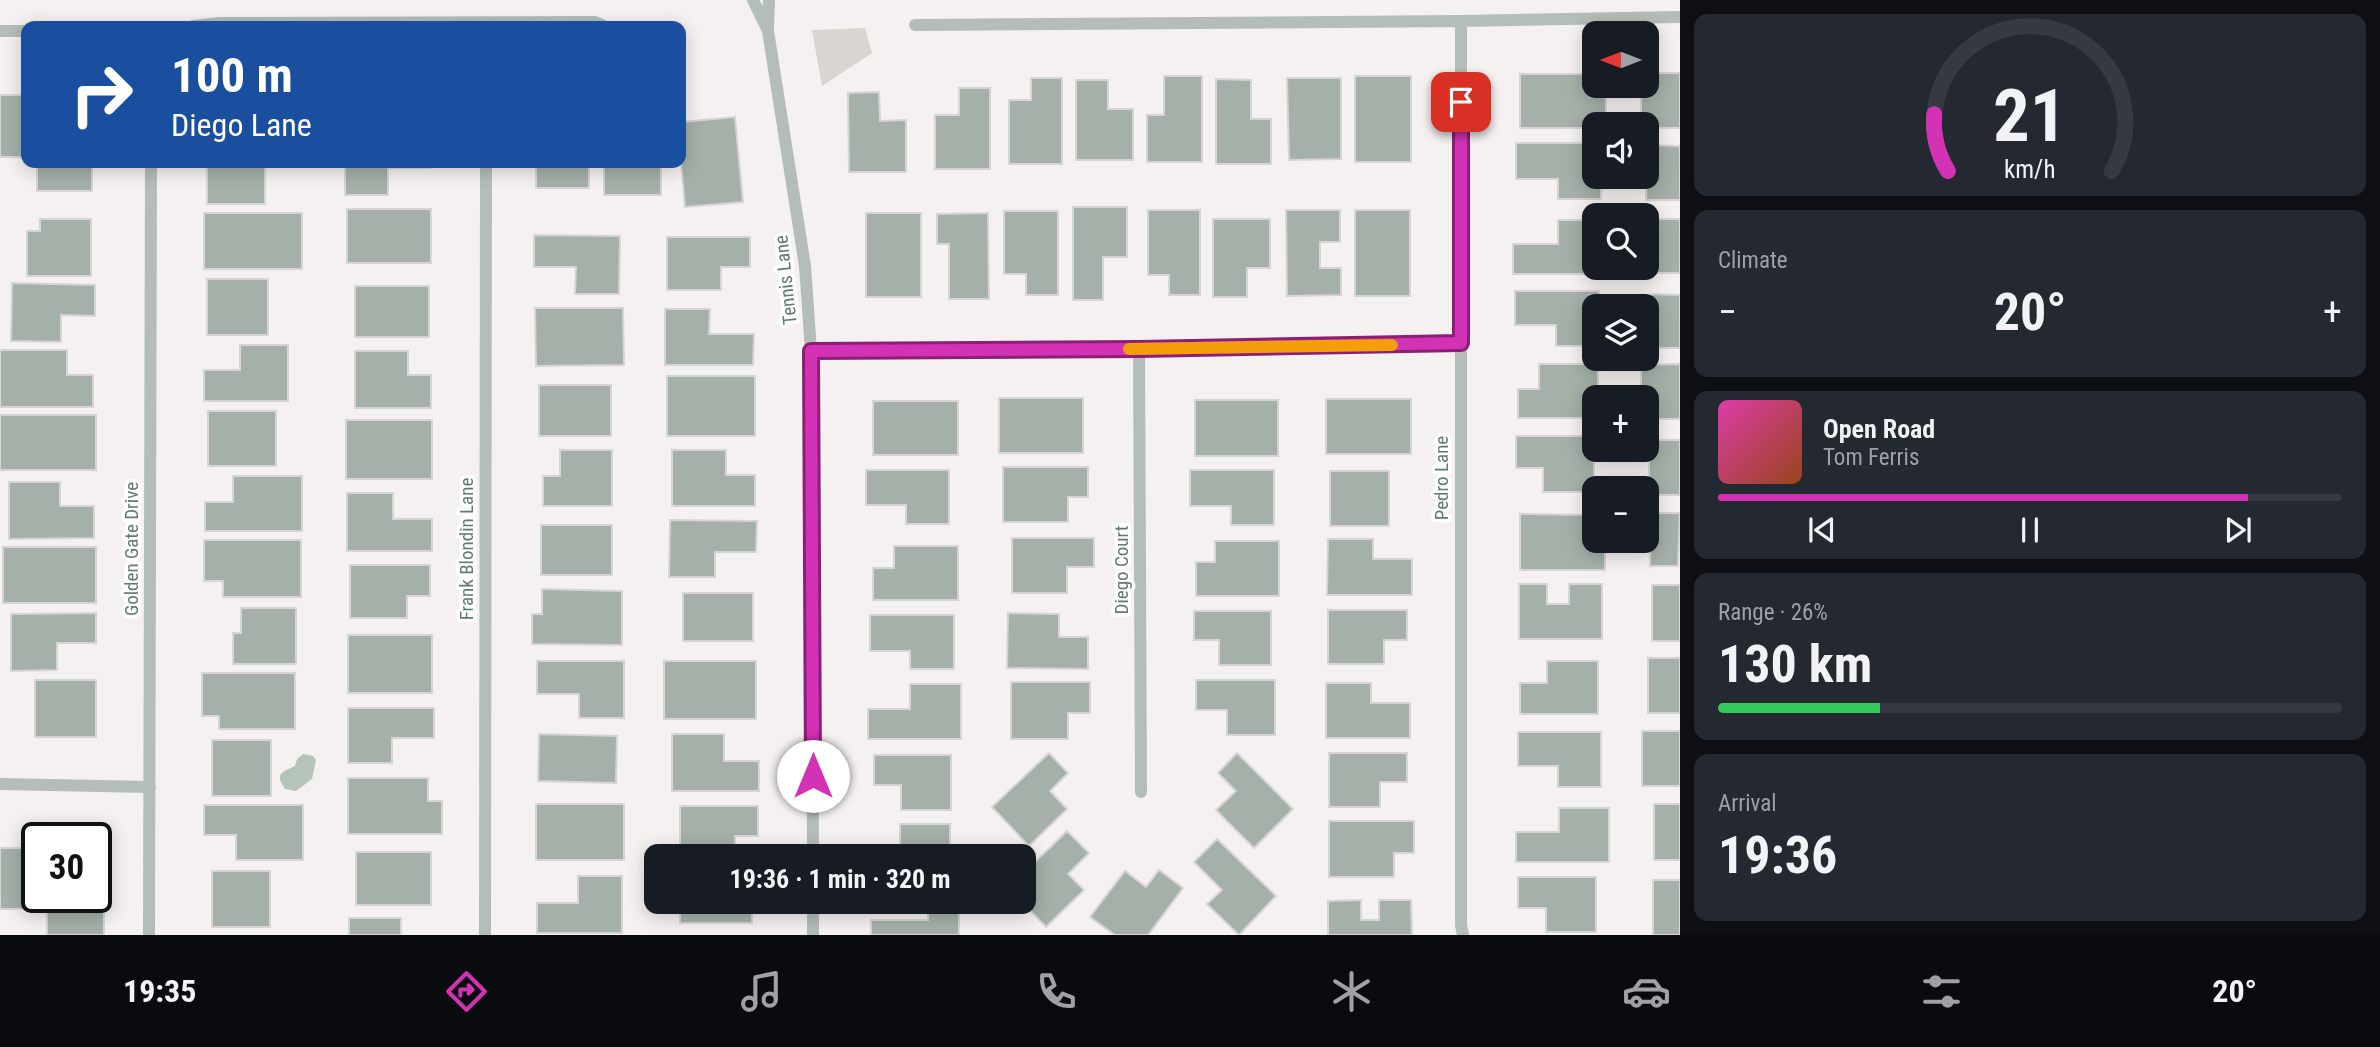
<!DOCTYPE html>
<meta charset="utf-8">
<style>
body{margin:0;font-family:"Roboto Condensed",sans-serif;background:#242831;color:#f1f3f6;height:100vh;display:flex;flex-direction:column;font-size:26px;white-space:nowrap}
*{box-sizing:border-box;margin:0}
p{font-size:23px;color:#9ea1a6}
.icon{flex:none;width:38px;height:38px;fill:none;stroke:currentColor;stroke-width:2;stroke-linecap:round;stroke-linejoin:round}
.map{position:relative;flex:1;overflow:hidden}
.sheet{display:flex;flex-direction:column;gap:14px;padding:14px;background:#0d0f14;width:700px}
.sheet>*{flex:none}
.top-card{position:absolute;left:21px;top:21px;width:665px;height:147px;border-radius:14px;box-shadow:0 4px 18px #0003;background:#1a4fa0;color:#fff;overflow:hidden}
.needle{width:46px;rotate:270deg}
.buttons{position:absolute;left:1582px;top:21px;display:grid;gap:14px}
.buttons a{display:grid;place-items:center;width:77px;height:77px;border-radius:14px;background:#171b24;box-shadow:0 4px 18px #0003;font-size:35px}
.speed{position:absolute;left:21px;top:822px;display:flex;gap:14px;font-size:35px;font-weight:700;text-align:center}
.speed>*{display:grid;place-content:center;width:91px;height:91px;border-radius:50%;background:#171b24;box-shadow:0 4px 18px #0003;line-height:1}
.speed .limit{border:4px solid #111;border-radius:10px;background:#fff;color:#111}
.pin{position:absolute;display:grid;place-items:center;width:60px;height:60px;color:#fff;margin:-30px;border-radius:14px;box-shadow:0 4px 10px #0006}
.me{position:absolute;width:77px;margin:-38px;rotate:0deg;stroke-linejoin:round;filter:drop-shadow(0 0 5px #0008)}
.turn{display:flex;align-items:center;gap:24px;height:147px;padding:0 35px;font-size:32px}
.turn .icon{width:91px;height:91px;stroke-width:2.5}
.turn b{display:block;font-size:49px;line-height:60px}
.big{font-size:52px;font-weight:700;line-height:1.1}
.sheet .widget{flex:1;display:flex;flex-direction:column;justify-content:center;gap:10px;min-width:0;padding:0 24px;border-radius:14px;background:#242831}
.sheet .dial{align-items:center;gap:0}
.dial svg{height:182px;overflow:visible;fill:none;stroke:#363941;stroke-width:7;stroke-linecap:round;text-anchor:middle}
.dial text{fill:#f1f3f6;stroke:none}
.song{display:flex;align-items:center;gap:21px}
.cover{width:84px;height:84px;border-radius:10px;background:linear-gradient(135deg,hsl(320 70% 55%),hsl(20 70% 35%))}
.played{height:7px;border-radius:4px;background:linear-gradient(90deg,#d432b4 85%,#363941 85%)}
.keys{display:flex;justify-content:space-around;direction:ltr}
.heat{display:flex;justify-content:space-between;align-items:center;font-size:38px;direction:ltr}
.charge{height:10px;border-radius:5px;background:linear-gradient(90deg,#34c759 26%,#363941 0)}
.trip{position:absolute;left:644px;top:844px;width:392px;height:70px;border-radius:14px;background:#171b24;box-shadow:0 4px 18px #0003;font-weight:700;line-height:70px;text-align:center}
.tabs{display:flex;height:112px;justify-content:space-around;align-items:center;background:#090b0e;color:#9ea1a6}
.tabs .icon{width:49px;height:49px}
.tabs .current{color:#d432b4}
.tabs b{font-size:32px;color:#f1f3f6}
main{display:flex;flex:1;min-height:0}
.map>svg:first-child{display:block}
.green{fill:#d9d6d1}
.water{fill:#b5c4b8}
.building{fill:#a4b0a8;stroke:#d6d4d4;stroke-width:2}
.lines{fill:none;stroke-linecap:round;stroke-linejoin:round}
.minor{stroke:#b5bdb8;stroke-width:12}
.route-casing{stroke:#8a2075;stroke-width:18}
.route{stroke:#d432b4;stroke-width:12}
.slow{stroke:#f59e0b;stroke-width:12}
.labels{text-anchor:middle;stroke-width:7;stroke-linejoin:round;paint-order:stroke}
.street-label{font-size:19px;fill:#627a6c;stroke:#fff}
</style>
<main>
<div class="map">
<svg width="1680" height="935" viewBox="0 0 1680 935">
<rect width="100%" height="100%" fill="#f5f1f1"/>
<path class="green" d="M865 28 872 53 822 86 812 30Z"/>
<path class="water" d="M303 754 313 756 316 760 312 779 296 791 285 789C274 774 282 772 295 766L297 759Z"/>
<path class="building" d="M1647 73H1680V128H1647V124H1641V86H1647Z
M1520 74H1594V86H1606V124H1594V128H1520Z
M1164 76H1202V162H1147V115H1164Z
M1355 76H1411V162H1355Z
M1031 78H1062V164H1009V100H1031Z
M1287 78H1341V159L1289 160Z
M1216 79 1251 80V119H1271V164H1216Z
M1076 80H1108V109H1133V160H1076Z
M959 88H990V169H935V115H959Z
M879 92 880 121 906 120V172H849L848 93Z
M0 95H26V157H0Z
M735 117 743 202 685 207 681 163V122Z
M1516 143H1594V177H1601V199H1558V179H1516Z
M1647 145 1680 146V200H1646Z
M37 163H92V191H37Z
M207 163H265V204H207Z
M345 163H430V168H388V195H345Z
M536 163H589V188H536Z
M604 163H661V195H604Z
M1073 207H1127V257H1103V300H1073Z
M347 209H431V263H347Z
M1148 210H1200V295H1169V275H1148Z
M1286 210H1340V242H1320V268H1341V295L1287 296Z
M1355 210H1410V296H1355Z
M1004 211H1058V295H1026V274H1004Z
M204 213H302V269H204Z
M866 213H921V297H866Z
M988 213 989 299H949V244H937V214Z
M40 219H91V276H27V231H40Z
M1213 219H1270V268H1247V297H1213Z
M1650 219H1680V273H1650Z
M1558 220H1594V268H1607V274H1513V244H1558Z
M534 235 620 236 619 294H575L576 267H534Z
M667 237H750V267H721V290H667Z
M207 279H268V335H207Z
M12 283 95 285V316L61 315V342L11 341Z
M355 286H429V337H355Z
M1515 291H1599V306H1594V346H1556V325H1515Z
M1652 294 1680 295V348H1651Z
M535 308H623L624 365 536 366Z
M665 309H710L709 334H754L753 365H665Z
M240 345H288V401H204V370H240Z
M0 350H67V375H93V407H0Z
M355 351H408V375H431V408H355Z
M1539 364H1598V397H1594V418H1518V389H1539Z
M1680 364V419H1647V397H1641V365Z
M667 376H755V436H667Z
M539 385H611V436H539Z
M999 398H1083V453H999Z
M1326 399H1411V454H1326Z
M1195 400H1278V456H1195Z
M873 401H958V455H873Z
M208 411H276V466H208Z
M0 415H96V470H0Z
M346 420H432V479H346Z
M1516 436H1594V492H1543V468H1516Z
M1649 440H1680V495H1649Z
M560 450H612V506H543V476H560Z
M672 450H726V475H755V506H672Z
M1003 467H1088V497H1068V522H1003Z
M866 470H949V524H906V505H866Z
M1190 470H1274V525H1231V506H1190Z
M1330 471H1389V526H1330Z
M233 476H302V531H205V502H233Z
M9 482H60V506H94V538L9 539Z
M347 493H393V519H432V551H347Z
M1651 513H1680L1678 566H1650Z
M1520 514 1594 515V541H1605V570H1520Z
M670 520 757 521 756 552H715V577H669Z
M541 525H612V575H541Z
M1012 538H1094V567H1067V593H1012Z
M1328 539H1373V559H1412V595H1327Z
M204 540H301V597H223V581H204Z
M1215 541H1279V596H1196V562H1215Z
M894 546H958V600H873V568H894Z
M3 547H96V603H3Z
M350 565H430V596H407V618H350Z
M1519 584H1547V604H1569V584H1602V639H1519Z
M1652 585H1680V641H1652Z
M542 589 622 591V645L532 644V614H542Z
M683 593H753V641H683Z
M241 608H296V664H233V633H241Z
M1328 610H1407V640H1384V664H1328Z
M1194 611H1271V665H1219V640H1194Z
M96 613V643H57V670L11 671V614Z
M1008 613 1059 614V637H1088V669L1007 668Z
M870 615H954V669H910V651H870Z
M348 635H432V693H348Z
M1648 658H1680V713H1648Z
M537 661H624V718H579V694H537Z
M664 661H756V719H664Z
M1547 661H1598V714H1520V683H1547Z
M202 673H295V729H219V716H202Z
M35 680H96V737H35Z
M1196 680H1275V735H1227V710H1196Z
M1011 682H1090V713H1068V739H1011Z
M1326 683H1371V703H1410V738H1326Z
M910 684H961V739H868V709H910Z
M348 708H434V738H392V763H348Z
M1642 731H1680V786H1642Z
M1518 732H1601V787H1558V766H1518Z
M539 734 617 736 616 783 538 781Z
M672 734H724V761H759V791H672Z
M212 740H271V796H212Z
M1049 753 1068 773 1050 791 1067 809 1029 846 992 807Z
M1237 753 1293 809 1254 848 1216 810 1236 791 1218 773Z
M1329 753H1407V782H1380V807H1329Z
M874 755H951V810H901V785H874Z
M348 778H428V801H442V834H348Z
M536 804H624V860H536Z
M1654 804H1680V860H1654Z
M204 805H303V860H236V835H204Z
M680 806H758V836H735V856H680Z
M1559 808H1609V862H1516V832H1559Z
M1329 821H1414V853H1394V877H1329Z
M900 824H950V856H874V848H900Z
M1067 831 1089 853 1068 874 1084 890 1046 927 1021 901H1024V873Z
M1217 839 1276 896 1239 935 1207 904 1222 890 1194 862Z
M0 848H37L38 909H0Z
M356 852H431V905H356Z
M96 862H104V935H47V898H96Z
M1159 870 1183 888 1148 935H1115L1090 917 1125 871 1146 887Z
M212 871H270V927H212Z
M578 876H622V933H537V903H578Z
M1518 877H1596V932H1546V908H1518Z
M1653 880H1680V935H1653Z
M1361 900V920H1379V900H1411L1412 935H1328V901Z
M680 901H752V923H680Z
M928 901H959V935H871V920H928Z
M349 918H401V935H349Z"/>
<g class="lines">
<path class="minor" d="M753 0 768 31 805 266 811 351 813 856
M1461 21V925L1463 935
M915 25 1461 21 1680 17
M193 26 220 23 595 22 604 26
M768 27 769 0
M0 31H26
M1139 349 1141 792
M811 351 1139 349 1461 343
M0 784 150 787
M813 901V935
M149 935 151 163
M485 935 486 163"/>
</g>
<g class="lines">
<defs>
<path id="route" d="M813 776 811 351 1139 349 1461 343V102"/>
</defs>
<use href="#route" class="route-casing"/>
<use href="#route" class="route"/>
<path class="slow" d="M1129 349 1392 345"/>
</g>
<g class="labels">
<g class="street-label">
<text transform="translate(785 280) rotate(-96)" y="7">Tennis Lane</text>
<text transform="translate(1441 478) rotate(-90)" y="7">Pedro Lane</text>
<text transform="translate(131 549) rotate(-90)" y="7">Golden Gate Drive</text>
<text transform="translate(466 549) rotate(-90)" y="7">Frank Blondin Lane</text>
<text transform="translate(1121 570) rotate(-90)" y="7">Diego Court</text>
</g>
</g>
</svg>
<div class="buttons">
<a><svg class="needle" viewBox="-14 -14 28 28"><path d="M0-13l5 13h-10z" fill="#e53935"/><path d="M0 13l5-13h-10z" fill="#9ea1a6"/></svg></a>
<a><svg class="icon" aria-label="sound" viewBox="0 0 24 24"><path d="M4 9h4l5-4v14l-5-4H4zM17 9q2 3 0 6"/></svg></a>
<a><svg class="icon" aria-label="search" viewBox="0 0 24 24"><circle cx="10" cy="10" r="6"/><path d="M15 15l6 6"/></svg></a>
<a><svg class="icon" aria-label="layers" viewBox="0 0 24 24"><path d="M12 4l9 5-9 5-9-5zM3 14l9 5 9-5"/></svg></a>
<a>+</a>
<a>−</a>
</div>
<div class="speed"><div class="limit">30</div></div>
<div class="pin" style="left:1461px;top:102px;background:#d93025"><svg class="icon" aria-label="arrive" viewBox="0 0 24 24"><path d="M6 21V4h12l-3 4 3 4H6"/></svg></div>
<svg class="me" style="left:813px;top:776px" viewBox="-20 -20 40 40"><circle r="19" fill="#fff"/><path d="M0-13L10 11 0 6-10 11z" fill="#d432b4"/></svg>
<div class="trip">19:36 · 1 min · 320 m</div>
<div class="top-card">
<div class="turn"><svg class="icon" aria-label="right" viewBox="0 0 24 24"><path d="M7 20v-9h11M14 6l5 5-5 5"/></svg><div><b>100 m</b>Diego Lane</div></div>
</div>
</div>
<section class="sheet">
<div class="widget dial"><svg viewBox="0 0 100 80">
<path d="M14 69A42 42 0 1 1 86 69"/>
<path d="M14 69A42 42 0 0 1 8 44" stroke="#d432b4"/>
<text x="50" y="56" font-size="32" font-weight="700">21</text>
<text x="50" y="72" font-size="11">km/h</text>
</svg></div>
<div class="widget"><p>Climate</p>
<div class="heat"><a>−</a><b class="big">20°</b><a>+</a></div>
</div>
<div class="widget">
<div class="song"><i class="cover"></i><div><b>Open Road</b><p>Tom Ferris</p></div></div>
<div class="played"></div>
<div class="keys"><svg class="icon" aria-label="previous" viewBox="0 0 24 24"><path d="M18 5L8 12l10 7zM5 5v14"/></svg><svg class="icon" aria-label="pause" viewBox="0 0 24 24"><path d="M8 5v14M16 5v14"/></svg><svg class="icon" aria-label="next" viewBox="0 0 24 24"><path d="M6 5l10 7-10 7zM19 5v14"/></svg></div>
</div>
<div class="widget"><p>Range · 26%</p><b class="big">130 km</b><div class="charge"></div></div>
<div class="widget"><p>Arrival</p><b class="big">19:36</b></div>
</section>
</main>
<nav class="tabs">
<b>19:35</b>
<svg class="icon current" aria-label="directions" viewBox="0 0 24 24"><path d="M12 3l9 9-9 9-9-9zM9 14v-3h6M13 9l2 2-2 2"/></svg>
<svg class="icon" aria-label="music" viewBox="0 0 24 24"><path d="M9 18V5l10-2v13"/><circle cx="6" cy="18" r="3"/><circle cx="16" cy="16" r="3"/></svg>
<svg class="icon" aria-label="phone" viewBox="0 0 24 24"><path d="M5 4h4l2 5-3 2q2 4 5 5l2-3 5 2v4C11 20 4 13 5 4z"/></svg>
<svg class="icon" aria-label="climate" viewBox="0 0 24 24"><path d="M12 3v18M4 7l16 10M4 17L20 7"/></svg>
<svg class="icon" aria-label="car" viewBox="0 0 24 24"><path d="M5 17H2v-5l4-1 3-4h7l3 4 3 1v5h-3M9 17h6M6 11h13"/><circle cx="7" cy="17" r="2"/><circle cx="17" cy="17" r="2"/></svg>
<svg class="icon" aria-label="filters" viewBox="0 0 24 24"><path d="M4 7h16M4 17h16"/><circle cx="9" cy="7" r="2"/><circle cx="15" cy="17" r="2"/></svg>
<b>20°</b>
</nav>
